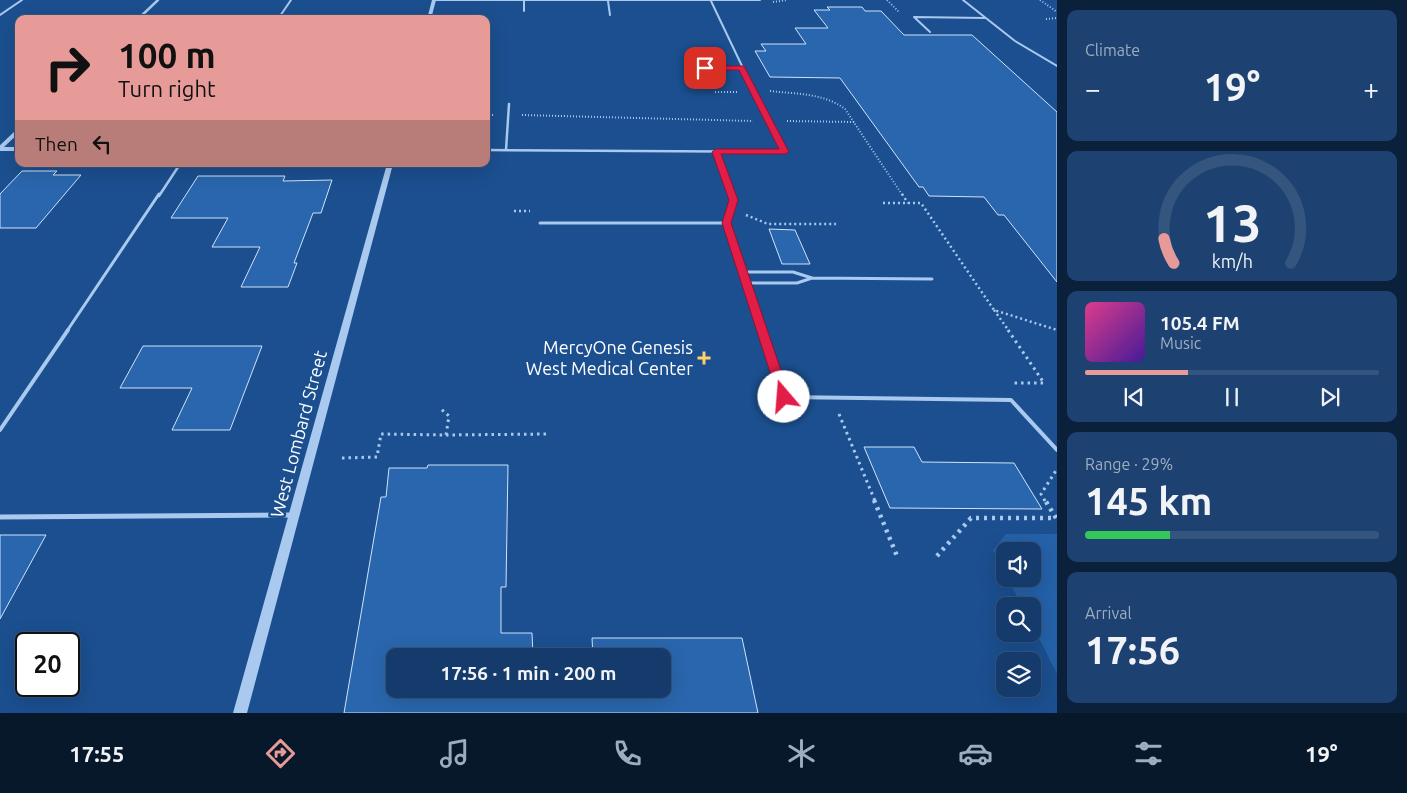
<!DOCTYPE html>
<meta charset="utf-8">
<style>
body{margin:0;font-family:Ubuntu,sans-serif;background:#1d4271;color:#f1f3f6;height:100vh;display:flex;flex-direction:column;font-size:19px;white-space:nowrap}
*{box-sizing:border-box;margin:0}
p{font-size:16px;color:#9dadc1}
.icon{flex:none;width:28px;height:28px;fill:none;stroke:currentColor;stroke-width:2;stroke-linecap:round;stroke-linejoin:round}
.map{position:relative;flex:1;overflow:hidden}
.drawer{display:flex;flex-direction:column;gap:10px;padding:10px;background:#0b203b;width:350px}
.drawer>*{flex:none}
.guide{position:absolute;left:15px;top:15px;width:475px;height:152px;border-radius:10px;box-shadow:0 5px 20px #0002,0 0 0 1px #33557e;background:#e69b98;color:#111;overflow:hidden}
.fabs{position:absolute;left:996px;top:542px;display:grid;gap:10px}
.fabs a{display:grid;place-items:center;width:45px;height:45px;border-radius:10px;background:#143b6b;box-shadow:0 5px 20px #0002,0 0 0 1px #33557e;font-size:25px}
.speed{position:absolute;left:15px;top:632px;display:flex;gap:10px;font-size:25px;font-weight:700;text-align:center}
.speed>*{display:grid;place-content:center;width:65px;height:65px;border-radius:50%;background:#143b6b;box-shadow:0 5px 20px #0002,0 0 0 1px #33557e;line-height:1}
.speed .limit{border:2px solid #111;border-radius:8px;background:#fff;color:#111}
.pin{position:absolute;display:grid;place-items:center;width:42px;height:42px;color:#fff;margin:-21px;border-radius:10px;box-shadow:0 2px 8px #0006}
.me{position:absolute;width:55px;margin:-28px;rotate:342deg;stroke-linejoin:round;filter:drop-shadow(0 0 4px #0008)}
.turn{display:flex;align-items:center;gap:18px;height:105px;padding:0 20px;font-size:22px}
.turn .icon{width:65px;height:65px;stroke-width:2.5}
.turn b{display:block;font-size:35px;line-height:42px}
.then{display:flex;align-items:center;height:48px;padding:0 20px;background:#0003;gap:10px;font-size:19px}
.big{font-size:38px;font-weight:700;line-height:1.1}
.drawer .card{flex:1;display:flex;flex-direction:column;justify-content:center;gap:8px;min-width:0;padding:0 18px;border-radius:10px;background:#1d4271}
.drawer .dial{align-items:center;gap:0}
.dial svg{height:130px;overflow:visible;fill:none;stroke:#33557e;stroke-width:7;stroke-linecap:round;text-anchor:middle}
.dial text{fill:#f1f3f6;stroke:none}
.song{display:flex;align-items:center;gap:15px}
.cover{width:60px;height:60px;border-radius:8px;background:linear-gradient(135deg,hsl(330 70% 55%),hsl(260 70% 35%))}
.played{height:5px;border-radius:2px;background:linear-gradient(90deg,#e69b98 35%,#33557e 35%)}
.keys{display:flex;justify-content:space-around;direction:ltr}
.heat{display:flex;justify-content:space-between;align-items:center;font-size:28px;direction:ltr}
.charge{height:8px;border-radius:4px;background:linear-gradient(90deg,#34c759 29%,#33557e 0)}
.trip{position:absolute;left:386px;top:648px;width:285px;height:50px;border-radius:10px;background:#143b6b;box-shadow:0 5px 20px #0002,0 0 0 1px #33557e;font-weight:700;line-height:50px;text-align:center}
.tab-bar{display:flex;height:80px;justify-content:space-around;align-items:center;background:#08182b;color:#9dadc1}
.tab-bar .icon{width:35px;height:35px}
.tab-bar .selected{color:#e69b98}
.tab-bar b{font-size:22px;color:#f1f3f6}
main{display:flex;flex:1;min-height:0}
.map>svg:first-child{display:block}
.green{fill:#2461a8}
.building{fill:#2a66ad;stroke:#cfe3fa}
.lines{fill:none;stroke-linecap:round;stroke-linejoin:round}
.path-far3{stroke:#a9c9ee;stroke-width:2;stroke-dasharray:1 2;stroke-linecap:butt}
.path-far2{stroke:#a9c9ee;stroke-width:2.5;stroke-dasharray:2 3;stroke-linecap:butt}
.path-far1{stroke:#a9c9ee;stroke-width:3;stroke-dasharray:2.5 4;stroke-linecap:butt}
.path{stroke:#a9c9ee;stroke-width:4.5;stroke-dasharray:3 5;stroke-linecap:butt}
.service-far4{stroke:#a9c9ee;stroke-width:2}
.service-far3{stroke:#a9c9ee;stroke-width:2.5}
.service-far2{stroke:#a9c9ee;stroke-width:3}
.service-far1{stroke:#a9c9ee;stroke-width:4}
.service{stroke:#a9c9ee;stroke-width:5}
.minor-far1{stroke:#a9c9ee;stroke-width:2.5}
.minor{stroke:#a9c9ee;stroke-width:4}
.tertiary{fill:#a9c9ee;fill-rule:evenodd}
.route{fill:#e11d48;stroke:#92132f}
.poi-dot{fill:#ffd166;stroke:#1b4f8f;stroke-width:2}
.labels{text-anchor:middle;stroke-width:5;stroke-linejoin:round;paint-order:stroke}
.poi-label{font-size:18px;fill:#fff;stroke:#1b4f8f;text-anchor:end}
.street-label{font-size:18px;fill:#fff;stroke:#1b4f8f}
</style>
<main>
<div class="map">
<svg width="1057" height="713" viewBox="0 0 1057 713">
<rect width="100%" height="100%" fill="#1b4f8f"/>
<path class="green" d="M1006 534H1057V674L1033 626 1032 606H1022L1008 579H1032V551H1005V573L993 550Z"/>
<path class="building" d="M827 7H862L865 11H881L904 35H972L1057 112V282L1004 215H998L984 197 929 196 923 187H919L840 78 770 77 755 51H766L761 44H806L795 28H828L814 10H830Z
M22 171H57L53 175H81L36 228H0V194Z
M198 176H285L283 181 332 180 321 213H313L294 263H297L288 287H241L260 247H212L228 218H171Z
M769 229 795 230 810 264H782Z
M143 346H262L230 430H172L192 388H120Z
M864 447H914L922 462 1014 463 1042 509 890 508Z
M428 465H508L506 587H501V633H532L533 656H395V689H662V656H593L592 638H742L758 713H344L381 497H386L389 468H427Z
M0 535H46L0 619Z"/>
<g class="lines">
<path class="path-far3" d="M887 0 899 12
M1040 0 1057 12
M773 2 787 0
M1046 19 1057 18
M770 91C796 94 824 93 845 109L903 196
M715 92H737
M486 115H493
M522 115 753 121
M787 121 854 122"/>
<path class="path-far2" d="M902 194 908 203
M883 203H921L994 310 1057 330
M514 211H530
M746 215 768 224H836
M994 310 1009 331"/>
<path class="path-far1" d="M1008 330 1044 383H1013
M839 414 875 501
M446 435 547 434
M342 458 377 457 381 434 446 435 449 416 441 409
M1045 501 1041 494 1057 469"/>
<path class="path" d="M874 500 897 556
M937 556 971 518H1056L1045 500"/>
<path class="service-far4" d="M434 0H760
M963 0 1015 41 1057 66
M524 1V11
M608 1 610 15
M711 1 752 87
M0 15 22 0
M278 19 291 0
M930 32 914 17 985 18
M705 68H742"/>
<path class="service-far3" d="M486 150 785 152 751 86
M506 150 509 104
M716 152 732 196
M159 196 180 164"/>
<path class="service-far2" d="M732 194 734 200 726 223 762 331
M540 223H726
M743 272H793L812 278 797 283H747
M812 278 932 279
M67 331 159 194"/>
<path class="service-far1" d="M762 330 784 397 1011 400 1057 450
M0 430 68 330"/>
<path class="service" d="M0 517 292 515"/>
<path class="minor-far1" d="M138 19 158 0"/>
<path class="minor" d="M0 148 19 130
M0 149H19"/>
<path class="tertiary" d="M432 0H436L431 19H427Z
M387 164H393L247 713H233Z"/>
</g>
<path class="route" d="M702 66H744L789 152 785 154H721L738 200 731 223 790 397 789 401H780L778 397 722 223 729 200 712 152 716 149H779L739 70H705L701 68Z"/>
<path class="poi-dot" d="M701.5 350.5h5v5h5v5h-5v5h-5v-5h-5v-5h5z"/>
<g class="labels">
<g class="poi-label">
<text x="693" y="354">MercyOne Genesis<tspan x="693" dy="21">West Medical Center</tspan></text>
</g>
<g class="street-label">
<text transform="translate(299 434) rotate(-75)" y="6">West Lombard Street</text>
</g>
</g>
</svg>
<div class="fabs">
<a><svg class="icon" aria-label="sound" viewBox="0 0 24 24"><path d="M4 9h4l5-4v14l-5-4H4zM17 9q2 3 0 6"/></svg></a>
<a><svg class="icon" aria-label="search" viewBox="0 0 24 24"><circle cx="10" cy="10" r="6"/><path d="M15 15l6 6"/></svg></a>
<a><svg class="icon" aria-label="layers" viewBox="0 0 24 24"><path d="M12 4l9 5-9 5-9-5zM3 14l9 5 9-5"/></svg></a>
</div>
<div class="speed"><div class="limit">20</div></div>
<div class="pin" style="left:705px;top:68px;background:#d93025"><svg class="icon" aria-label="arrive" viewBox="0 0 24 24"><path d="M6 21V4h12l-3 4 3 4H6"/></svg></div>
<svg class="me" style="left:784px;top:397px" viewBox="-20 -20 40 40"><circle r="19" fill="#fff"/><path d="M0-13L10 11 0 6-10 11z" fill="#e11d48"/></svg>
<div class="trip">17:56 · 1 min · 200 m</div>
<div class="guide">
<div class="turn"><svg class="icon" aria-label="right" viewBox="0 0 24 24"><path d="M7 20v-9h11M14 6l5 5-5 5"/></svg><div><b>100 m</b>Turn right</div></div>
<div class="then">Then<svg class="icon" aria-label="left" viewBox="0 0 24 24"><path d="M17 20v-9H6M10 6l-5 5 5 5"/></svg></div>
</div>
</div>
<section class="drawer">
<div class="card"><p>Climate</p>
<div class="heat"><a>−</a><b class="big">19°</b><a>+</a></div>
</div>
<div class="card dial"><svg viewBox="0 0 100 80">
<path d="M14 69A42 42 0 1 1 86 69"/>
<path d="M14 69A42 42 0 0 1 8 54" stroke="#e69b98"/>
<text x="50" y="56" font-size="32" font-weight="700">13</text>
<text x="50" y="72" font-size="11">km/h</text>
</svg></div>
<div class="card">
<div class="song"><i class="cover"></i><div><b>105.4 FM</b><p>Music</p></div></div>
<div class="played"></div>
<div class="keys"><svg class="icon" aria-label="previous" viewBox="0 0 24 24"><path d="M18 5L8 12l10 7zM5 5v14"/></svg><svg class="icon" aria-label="pause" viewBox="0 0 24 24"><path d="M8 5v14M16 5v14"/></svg><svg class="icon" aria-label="next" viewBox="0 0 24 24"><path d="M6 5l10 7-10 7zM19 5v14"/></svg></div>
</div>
<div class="card"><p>Range · 29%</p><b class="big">145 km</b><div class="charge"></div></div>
<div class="card"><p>Arrival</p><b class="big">17:56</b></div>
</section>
</main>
<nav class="tab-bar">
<b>17:55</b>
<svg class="icon selected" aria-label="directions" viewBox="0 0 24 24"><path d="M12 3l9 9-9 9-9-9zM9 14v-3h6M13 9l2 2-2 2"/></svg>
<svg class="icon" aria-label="music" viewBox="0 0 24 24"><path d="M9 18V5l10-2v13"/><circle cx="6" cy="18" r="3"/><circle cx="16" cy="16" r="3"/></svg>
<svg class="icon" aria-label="phone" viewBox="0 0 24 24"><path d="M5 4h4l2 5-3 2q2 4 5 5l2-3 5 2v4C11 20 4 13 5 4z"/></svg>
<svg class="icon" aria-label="climate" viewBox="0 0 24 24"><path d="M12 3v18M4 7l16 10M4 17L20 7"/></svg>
<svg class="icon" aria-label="car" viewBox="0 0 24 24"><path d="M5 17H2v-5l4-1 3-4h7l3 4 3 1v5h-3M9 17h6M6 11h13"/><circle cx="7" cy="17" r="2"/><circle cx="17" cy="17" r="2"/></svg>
<svg class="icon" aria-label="filters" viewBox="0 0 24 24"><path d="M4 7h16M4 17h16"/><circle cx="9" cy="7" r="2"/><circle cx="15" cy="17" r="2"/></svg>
<b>19°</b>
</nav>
